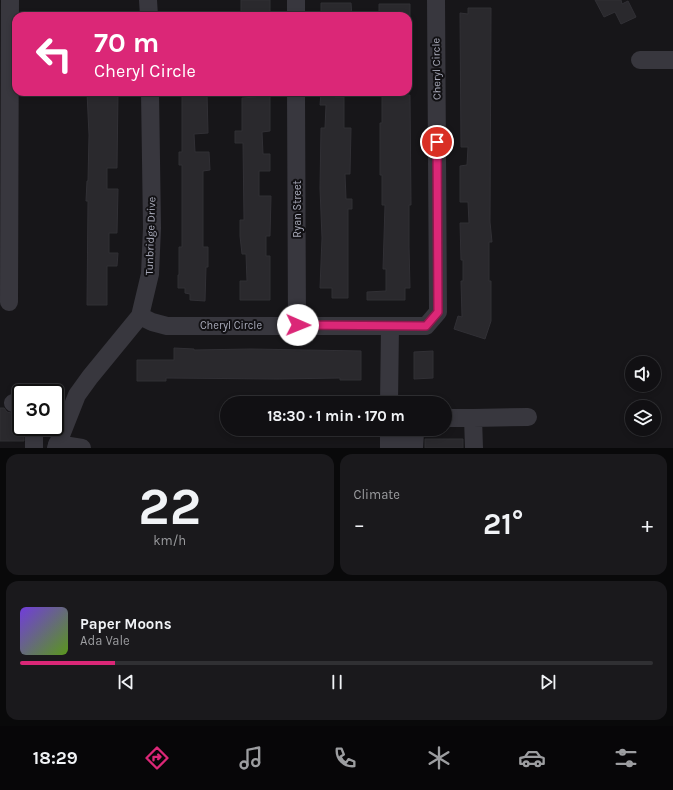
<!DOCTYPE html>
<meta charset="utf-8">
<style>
body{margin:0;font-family:Karla,sans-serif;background:#1a191c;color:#f1f3f6;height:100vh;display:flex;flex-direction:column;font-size:15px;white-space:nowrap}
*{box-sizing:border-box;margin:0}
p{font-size:13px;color:#9c9da0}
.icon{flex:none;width:22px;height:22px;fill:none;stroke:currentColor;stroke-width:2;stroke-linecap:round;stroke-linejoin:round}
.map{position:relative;height:448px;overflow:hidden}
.panel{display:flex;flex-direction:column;gap:6px;padding:6px;background:#09090a;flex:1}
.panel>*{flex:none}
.guide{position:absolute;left:12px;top:12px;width:400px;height:84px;border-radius:12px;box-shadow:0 2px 6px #0003,0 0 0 1px #303033;background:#db2777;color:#fff;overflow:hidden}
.fabs{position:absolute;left:625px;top:356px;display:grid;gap:8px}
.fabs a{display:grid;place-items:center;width:36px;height:36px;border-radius:50%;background:#111013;box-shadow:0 2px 6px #0003,0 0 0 1px #303033;font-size:20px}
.speed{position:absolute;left:12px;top:384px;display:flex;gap:8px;font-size:20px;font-weight:700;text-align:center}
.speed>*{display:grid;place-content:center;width:52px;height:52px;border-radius:50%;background:#111013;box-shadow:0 2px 6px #0003,0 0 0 1px #303033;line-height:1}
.speed .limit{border:2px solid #111;border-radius:6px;background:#fff;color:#111}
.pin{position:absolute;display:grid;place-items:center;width:34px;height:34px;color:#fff;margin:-17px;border:2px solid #fff;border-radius:50%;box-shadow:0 1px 4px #0007}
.me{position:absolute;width:44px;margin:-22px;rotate:91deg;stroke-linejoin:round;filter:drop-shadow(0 0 3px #0008)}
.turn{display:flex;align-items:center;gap:14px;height:84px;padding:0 16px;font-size:18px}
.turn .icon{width:52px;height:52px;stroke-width:2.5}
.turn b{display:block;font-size:28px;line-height:34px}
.big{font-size:30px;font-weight:700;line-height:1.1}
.panel .tile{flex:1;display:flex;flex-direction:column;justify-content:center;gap:6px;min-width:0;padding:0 14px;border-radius:12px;background:#1a191c}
.panel .dial{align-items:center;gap:0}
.dial b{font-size:52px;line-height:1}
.song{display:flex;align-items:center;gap:12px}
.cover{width:48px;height:48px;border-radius:6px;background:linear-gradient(135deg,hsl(260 70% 55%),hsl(90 70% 35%))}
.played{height:4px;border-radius:2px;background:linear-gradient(90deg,#db2777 15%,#303033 15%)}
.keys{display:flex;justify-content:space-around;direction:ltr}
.heat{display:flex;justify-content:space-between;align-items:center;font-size:22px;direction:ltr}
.panel .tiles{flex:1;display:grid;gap:6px;grid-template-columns:1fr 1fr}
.tile:last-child{grid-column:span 2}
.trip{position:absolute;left:220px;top:396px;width:232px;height:40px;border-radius:20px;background:#111013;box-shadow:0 2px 6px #0003,0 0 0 1px #303033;font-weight:700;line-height:40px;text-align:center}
.tab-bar{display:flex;height:64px;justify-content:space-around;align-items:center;background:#070608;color:#9c9da0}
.tab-bar .icon{width:28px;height:28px}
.tab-bar .on{color:#db2777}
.tab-bar b{font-size:18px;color:#f1f3f6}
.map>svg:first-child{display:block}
.building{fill:#2a292d;stroke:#313035}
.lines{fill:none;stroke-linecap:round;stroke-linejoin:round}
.minor{stroke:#38373e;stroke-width:18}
.route-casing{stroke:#8e194d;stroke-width:10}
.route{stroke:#db2777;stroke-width:7}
.labels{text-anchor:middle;stroke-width:4;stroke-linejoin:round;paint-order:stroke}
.street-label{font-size:11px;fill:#a8aab9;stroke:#121114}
</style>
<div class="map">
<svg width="673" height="448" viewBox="0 0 673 448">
<rect width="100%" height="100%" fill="#171619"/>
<path class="building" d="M241 0H270V15L241 14Z
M595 0H621L622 4 628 1 636 17 621 24 615 12 604 17Z
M321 3H351L352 16H321Z
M379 4H410V16H379Z
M468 8H491L490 222 492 242H489V281H491V321L485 339 454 329 458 316 462 317 461 281H463V260H461L460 223H469L468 202H460V166L467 165 468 147H461L460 13 468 14Z
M87 92H118L117 168H107V189H118L117 233H109V253H118L117 266H107V305H87L88 201H86L87 181H88L89 135Z
M182 92 207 93 208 133 194 134 195 152H209L210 170 203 171V247H208V267H206L205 301 190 300V294L185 293V288H178V275H179V247H182V165H179V152H182Z
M256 92H270V131L262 132 263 154H270V171H259V196H271L270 236H266V256H270V300H240V281H247L246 254H242L240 236V220H244L243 143H235V131H242V98L256 97Z
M321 93H335V97H344V128H351L350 174H345L346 199H352V209H348V298H332V288H320L322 238 320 188 321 128H325L326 105H320Z
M382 95H410L411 205H409V246L410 288H405V300H367V292L386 291V269H383L385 205H382V175H380V123H382Z
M174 348 194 349V350L251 349 361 351V380H340V378L277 379 166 378V381H137V360H174Z
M433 351V378L414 379V352Z
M0 408H4L7 412 11 413 21 414V427H24V441H0Z
M425 439H463V448H425Z"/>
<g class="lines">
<path class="minor" d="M148 0 149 16
M296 0V16
M640 60H673
M296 92 297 325
M9 302 10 0
M140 316 152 322 167 326H426L438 312 436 0
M13 403 21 404
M389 403 390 326
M445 418H473L474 448
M473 418 528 417
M57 444 82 448
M389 446H414
M34 448V427
M56 448 77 395 90 377 140 316 150 274 152 228 150 92
M389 448V429
M414 448 415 433 416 429"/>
</g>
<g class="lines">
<defs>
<path id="route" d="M298 325 426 326 438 312 437 142"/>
</defs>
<use href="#route" class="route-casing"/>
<use href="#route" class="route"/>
</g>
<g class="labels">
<g class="street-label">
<text transform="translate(436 69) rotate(-91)" y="4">Cheryl Circle</text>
<text transform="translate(297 209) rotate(-90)" y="4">Ryan Street</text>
<text transform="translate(150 236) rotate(-88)" y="4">Tunbridge Drive</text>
<text x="231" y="329">Cheryl Circle</text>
</g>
</g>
</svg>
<div class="fabs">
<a><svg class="icon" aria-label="sound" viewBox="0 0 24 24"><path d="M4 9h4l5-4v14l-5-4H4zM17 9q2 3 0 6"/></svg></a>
<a><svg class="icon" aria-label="layers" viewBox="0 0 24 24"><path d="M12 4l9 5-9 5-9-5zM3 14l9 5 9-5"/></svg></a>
</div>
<div class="speed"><div class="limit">30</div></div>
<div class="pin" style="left:437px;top:142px;background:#d93025"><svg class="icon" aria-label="arrive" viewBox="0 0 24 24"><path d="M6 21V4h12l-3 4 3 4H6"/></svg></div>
<svg class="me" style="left:298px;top:325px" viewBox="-20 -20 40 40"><circle r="19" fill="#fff"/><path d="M0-13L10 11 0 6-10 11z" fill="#db2777"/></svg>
<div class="trip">18:30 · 1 min · 170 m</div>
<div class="guide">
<div class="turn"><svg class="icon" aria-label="left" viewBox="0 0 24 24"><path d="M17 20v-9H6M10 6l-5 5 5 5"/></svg><div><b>70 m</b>Cheryl Circle</div></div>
</div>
</div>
<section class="panel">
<div class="tiles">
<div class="tile dial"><b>22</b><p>km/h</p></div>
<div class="tile"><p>Climate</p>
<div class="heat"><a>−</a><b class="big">21°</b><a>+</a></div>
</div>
<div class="tile">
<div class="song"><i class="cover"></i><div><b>Paper Moons</b><p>Ada Vale</p></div></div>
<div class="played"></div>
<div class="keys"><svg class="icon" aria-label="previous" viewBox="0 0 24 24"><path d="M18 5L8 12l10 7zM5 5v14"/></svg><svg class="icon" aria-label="pause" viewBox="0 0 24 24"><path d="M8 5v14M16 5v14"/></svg><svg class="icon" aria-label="next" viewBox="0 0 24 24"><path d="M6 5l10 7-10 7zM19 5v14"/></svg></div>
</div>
</div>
</section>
<nav class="tab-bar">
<b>18:29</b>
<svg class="icon on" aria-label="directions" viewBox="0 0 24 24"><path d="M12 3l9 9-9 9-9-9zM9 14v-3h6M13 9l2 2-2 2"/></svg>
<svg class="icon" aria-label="music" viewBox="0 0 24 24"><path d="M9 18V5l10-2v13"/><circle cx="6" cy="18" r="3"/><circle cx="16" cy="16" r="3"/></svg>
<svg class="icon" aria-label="phone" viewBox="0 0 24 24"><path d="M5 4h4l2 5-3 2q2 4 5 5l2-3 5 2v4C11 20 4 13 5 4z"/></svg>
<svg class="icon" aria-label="climate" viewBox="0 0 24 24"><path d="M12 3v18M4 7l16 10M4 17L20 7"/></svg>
<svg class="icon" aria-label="car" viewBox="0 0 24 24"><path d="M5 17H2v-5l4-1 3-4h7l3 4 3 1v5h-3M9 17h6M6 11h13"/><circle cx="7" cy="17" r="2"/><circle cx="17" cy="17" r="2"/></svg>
<svg class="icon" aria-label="filters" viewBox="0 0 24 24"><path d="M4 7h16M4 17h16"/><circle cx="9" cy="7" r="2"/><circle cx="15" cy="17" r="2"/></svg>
</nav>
